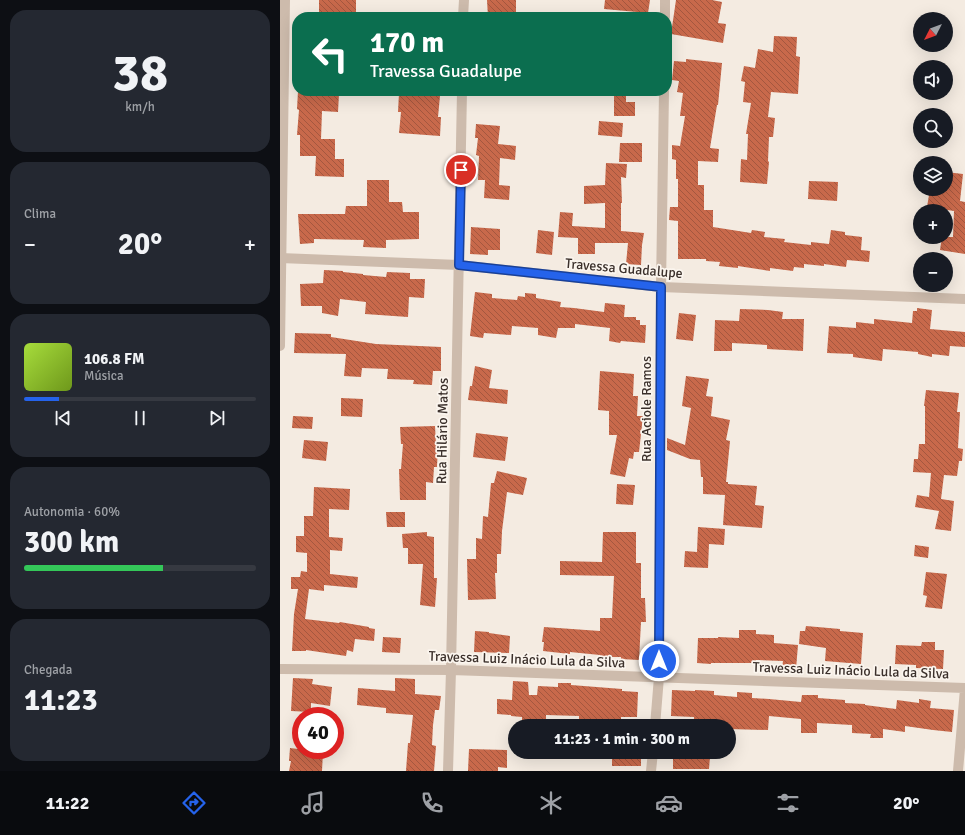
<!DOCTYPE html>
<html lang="pt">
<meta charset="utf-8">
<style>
body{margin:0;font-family:Signika,sans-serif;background:#242831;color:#f1f3f6;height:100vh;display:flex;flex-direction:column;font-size:15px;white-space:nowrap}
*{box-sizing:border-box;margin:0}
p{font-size:13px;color:#9ea1a6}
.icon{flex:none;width:22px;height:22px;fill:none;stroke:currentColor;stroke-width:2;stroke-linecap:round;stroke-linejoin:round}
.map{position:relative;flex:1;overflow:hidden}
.details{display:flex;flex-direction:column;gap:10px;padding:10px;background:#0d0f14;width:280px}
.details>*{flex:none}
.banner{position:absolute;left:12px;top:12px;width:380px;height:84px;border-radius:16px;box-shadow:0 4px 16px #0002;background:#0b6e4f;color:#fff;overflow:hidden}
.needle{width:26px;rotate:228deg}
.buttons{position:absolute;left:633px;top:12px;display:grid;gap:8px}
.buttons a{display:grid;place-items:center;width:40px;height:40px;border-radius:50%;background:#171b24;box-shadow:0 4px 16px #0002;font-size:20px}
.speed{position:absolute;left:12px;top:707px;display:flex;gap:8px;font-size:20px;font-weight:700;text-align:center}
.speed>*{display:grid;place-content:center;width:52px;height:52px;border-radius:50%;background:#171b24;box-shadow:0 4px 16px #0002;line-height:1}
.speed .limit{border:6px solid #d22;background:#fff;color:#111}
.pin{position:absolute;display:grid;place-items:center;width:34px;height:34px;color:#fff;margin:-17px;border:2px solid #fff;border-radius:50%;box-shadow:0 1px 4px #0007}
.me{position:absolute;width:44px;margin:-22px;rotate:0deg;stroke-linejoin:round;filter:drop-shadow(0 0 3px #0008)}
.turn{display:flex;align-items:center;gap:14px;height:84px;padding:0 12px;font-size:18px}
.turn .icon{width:52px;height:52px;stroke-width:2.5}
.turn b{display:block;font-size:28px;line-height:34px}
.big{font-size:30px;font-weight:700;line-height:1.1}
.details .widget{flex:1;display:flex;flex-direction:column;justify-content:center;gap:6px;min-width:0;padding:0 14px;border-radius:16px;background:#242831}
.details .dial{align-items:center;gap:0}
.dial b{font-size:52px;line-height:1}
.song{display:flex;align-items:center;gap:12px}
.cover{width:48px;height:48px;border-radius:6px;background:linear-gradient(135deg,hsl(80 70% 55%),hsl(80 70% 35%))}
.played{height:4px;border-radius:2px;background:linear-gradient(90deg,#2563eb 15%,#363941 15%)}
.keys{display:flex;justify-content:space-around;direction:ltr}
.heat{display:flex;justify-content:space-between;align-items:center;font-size:22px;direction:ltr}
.charge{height:6px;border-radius:3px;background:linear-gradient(90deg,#34c759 60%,#363941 0)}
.trip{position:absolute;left:228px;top:719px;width:228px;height:40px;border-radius:20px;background:#171b24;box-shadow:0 4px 16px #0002;font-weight:700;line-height:40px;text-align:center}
.dock{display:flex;height:64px;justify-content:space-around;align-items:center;background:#090b0e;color:#9ea1a6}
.dock .icon{width:28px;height:28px}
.dock .current{color:#2563eb}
.dock b{font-size:18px;color:#f1f3f6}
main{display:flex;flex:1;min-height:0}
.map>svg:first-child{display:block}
.building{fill:url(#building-back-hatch)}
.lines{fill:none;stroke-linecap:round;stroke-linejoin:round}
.minor{stroke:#cdbbac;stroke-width:10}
.route-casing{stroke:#184099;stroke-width:10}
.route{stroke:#2563eb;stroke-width:7}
.labels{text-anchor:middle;stroke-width:3.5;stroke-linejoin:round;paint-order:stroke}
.street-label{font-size:14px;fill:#3b302b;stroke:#fbf5ee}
</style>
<main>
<section class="details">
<div class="widget dial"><b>38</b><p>km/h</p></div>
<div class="widget"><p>Clima</p>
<div class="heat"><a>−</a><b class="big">20°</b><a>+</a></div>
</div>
<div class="widget">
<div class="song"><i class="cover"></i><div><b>106.8 FM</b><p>Música</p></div></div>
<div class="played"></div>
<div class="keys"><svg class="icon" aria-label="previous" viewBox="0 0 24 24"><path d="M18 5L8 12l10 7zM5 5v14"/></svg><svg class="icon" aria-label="pause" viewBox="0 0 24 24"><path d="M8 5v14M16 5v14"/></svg><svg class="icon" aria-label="next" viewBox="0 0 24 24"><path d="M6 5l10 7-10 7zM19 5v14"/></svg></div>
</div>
<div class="widget"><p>Autonomia · 60%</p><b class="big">300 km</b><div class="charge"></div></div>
<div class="widget"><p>Chegada</p><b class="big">11:23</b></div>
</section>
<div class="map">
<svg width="685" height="771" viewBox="0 0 685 771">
<defs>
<pattern id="building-back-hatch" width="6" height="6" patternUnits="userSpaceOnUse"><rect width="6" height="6" fill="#c8694b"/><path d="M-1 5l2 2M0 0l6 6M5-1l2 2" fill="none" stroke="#a4573f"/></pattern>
</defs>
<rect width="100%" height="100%" fill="#f4ebe1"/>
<path class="building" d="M39 0H76V17H39Z
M207 0H236V17H208Z
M325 0H370L368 13 324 9Z
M396 0H432L442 2 438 23 446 24 443 43 391 34Z
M494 36 517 37 516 56 520 57 518 94 491 92 488 117 495 118 493 137H489L488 161 489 162 487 184 460 182 461 159 467 160 468 134H466L471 103 463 102 465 82 461 81 464 66 475 68 478 49 493 52Z
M406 59 442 63 438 105H437L430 148 439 149 438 162 418 161V185H424V210H433V227L471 233 472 230 485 232 484 237 505 239 504 242 531 245V242L549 244 551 230 565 232V235L582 237 581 250 590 251 589 262 567 260 566 267 544 264V266L524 264V268L514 267 513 271 490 268V271L458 266V268L439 266 440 262 426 261V259H398V221L389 220 390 207H398V179H396V160L392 159V145L400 146 405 116H400L403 93 397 92 399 81 392 80 394 61 406 62Z
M18 91 59 94 58 112 42 111 41 139H55V159H64V177L35 176 36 156H20V135H17L19 110 17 109Z
M334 91H346V102H355V116H334Z
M119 93 160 96 158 117H161L160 136 119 133 121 112H118Z
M319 121 343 123 342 137 318 135Z
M196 124 220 126 218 144 236 146 235 160 220 158 219 185 230 186 229 200 204 198 205 180H198L199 156 196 155 198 138H195Z
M340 143H362V162H339Z
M326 163 347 164 346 178 341 177 342 203H341V231L364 233 362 245 361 265 346 264 348 243H315V254H298V238L278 237 280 212 293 213 292 226 325 228V203L304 204V186L325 185Z
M666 172 683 174 680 201 685 202V254L660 250 662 237H673L674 211 647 207 650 189H666Z
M87 180H109V202H122L123 212H139V239L106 240V248L83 247 84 240 34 239V243L20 244 18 214H65L66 206H87Z
M529 181 558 182 557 201 528 199Z
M191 227 220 229V250H208V255L190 254Z
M258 230 274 232 272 255 256 253Z
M44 270 63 271V272L83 274V275L106 277 107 272 130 273V279H145L144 298 129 297 128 317 85 314 86 302 60 299 58 316 42 313V306H21L20 284 43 283Z
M195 292 212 294V298L237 300 238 296 245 297V293L256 294V298L281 302 280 307 294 308 324 312 325 303 345 305 344 317H356V320H360V325H366L365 343 341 341 340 343 329 341 330 328 295 324V328H278L276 338 258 335V328L232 326 231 335 204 333 203 338 190 336Z
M637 308 652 310 650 329 685 332V347L670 346 669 356 652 354V357L638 354V352L603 349 602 361 573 357V354L547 353 549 326 576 328V322L594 324V319L632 323 633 311H637Z
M460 309 488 310 503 312 502 319H524L523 351 487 349V345L452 343V351H434L435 320 459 321Z
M399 313 416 315 413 341 396 339Z
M15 333 51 334V337L96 344 161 347V371H153L152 385 133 384 134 380 107 379 108 369 82 368 81 377 64 376 66 354 14 353Z
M195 366 212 370 209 388 228 390 227 404 188 400 190 386H192Z
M320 371 354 374 353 396H358L357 416H363L359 452H354L353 459 349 458 345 477 330 474 337 435H329V411L318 410Z
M406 376 429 379 426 396 433 397 431 416 450 420 446 440 450 441 446 482H448V484L477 486 475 505 484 506 482 528 443 525 445 495 423 494V477H421L420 460 410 459 387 450V438L405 445 411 408 402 406Z
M646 390 679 393 677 412H680L678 448 683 449 682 461H679L677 476 664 475 661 499 674 501 671 531 655 529 659 511 635 507 637 495 649 497 651 473 633 472 634 459H638L639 444H645V406H644Z
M61 398 83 399 82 417 61 416Z
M13 416 33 417 32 429 12 428Z
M155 426 156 445H158L157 467H154L153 483 146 482V500H120L119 469H121L123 444H121L120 427Z
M196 433 228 437 225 461 193 457Z
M24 440 48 442 46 461 22 458Z
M217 471 247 478 243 495 227 492 222 531 221 554H217V573H215L216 599 188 600 187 559H196V538L202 539 203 516 208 517 211 483H214Z
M337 484 355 485 353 505 336 504Z
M34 487 70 489 69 510 49 509V537L63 538 62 551 50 550V574L78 577 77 588 44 585V591L29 589 25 619 59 623 60 622 89 627V628L95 629 94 641 75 639 73 652 67 650 66 656 26 650V651H12L14 614 18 589H11V577H20L21 571 27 572V553L16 552V536H24V516H33Z
M106 512H125V527H107Z
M418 527 445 529 444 545 429 544 428 568 404 567 405 551 417 552Z
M147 532V536L154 537V578H157L155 607 140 605 143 564H128V548H123L122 534Z
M323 532H356V563H361V598H365L366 622H361L359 660 341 659V657H320V655L290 652V654L263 651 264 642H262L264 627 320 631V618H332L334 576 280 575V561L322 562Z
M635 545 649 547 648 558 634 556Z
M646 572 667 574 662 609 645 607 647 596 643 595Z
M526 626 560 629V631L583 633 581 664 545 661 546 648 519 644 520 631H525Z
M459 630H476V634L494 635V643L518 645 516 669 502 668 503 661 476 660V663H431V664L417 663 418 638H438V637L459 638Z
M195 631 209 632V633L230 636 229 653 194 652Z
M103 637 121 638 120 653 102 652Z
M642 642H655V650H664L663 669 636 668V665L615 664 616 645 641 646Z
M13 678 33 679 32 684 52 687 50 706 31 703V712L11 711Z
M115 678 135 679V694L161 696 159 710H155L153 725 152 745 156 746 154 771H126L128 743H130L133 715 106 713V708L77 705 78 688 115 691Z
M233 681 248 682 249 695H257L258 686 278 687V683H291V685L342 689V691L358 692 357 717H341V726L317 725V726H299V716L266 715V723L242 722V717L231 716V715L217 714V699L232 700Z
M392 690 415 691V690L434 691V695L457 697V692L472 693V698L489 699 521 702 522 695H538V698L565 700V703L585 704V705L616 709 617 700 639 703V699L651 701 650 708 674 710 672 732 653 730 625 726V732L603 729V738H590L591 734 572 733V725L537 723V733H521V719L489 716 488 730 449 729V726H414V717L391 716Z
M10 748 43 752 42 771H9L11 761H9Z
M189 749 227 750V768L218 767V771H188Z
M332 754H361V766H332Z
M393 757H430L429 769H393Z"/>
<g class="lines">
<path class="minor" d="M183 17 184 0
M385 17V0
M0 258 179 265 381 287 685 299
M0 346 5 0
M0 669 171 670 685 688
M375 726 379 677 381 287 384 91
M168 771 171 670 182 91
M371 771 373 752
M678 771 685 689"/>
</g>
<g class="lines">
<defs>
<path id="route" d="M181 170 179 265 381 287 379 661"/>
</defs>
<use href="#route" class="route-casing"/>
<use href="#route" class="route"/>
</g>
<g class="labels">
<g class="street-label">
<text transform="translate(344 268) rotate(5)" y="5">Travessa Guadalupe</text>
<text transform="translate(366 409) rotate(-90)" y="5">Rua Aciole Ramos</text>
<text transform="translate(162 431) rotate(-89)" y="5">Rua Hilário Matos</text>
<text transform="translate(247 659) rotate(2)" y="5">Travessa Luiz Inácio Lula da Silva</text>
<text transform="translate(571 670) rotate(2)" y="5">Travessa Luiz Inácio Lula da Silva</text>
</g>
</g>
</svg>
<div class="buttons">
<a><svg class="needle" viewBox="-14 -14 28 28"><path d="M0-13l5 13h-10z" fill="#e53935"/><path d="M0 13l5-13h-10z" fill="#9ea1a6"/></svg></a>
<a><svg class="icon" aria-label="sound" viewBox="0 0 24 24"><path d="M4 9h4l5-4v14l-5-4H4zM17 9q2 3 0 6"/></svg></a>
<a><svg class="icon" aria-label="search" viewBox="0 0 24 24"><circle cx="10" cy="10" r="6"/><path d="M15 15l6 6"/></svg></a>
<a><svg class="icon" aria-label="layers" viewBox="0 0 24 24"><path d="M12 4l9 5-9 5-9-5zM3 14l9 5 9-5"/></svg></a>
<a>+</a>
<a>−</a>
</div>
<div class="speed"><div class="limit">40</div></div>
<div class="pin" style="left:181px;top:170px;background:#d93025"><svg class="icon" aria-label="arrive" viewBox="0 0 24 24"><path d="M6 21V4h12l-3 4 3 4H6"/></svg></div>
<svg class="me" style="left:379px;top:661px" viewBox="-20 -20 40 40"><circle r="17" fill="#2563eb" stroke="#fff" stroke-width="3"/><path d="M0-11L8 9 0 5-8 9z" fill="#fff"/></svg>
<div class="trip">11:23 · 1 min · 300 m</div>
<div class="banner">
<div class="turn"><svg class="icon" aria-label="left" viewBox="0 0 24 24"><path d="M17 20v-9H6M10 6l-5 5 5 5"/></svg><div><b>170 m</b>Travessa Guadalupe</div></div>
</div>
</div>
</main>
<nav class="dock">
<b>11:22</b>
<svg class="icon current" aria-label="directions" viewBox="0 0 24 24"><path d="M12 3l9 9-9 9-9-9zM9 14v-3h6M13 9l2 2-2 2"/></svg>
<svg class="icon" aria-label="music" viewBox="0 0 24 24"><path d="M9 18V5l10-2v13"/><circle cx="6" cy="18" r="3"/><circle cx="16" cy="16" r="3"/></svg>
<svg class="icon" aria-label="phone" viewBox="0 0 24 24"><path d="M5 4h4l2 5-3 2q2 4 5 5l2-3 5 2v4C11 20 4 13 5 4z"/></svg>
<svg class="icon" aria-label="climate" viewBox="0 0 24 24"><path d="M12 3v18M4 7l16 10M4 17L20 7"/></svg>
<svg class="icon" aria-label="car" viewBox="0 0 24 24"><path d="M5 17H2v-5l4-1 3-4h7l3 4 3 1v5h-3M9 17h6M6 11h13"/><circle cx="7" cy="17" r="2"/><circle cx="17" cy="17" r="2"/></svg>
<svg class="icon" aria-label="filters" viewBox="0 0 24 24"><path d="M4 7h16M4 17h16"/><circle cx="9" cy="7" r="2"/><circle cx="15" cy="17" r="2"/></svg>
<b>20°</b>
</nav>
